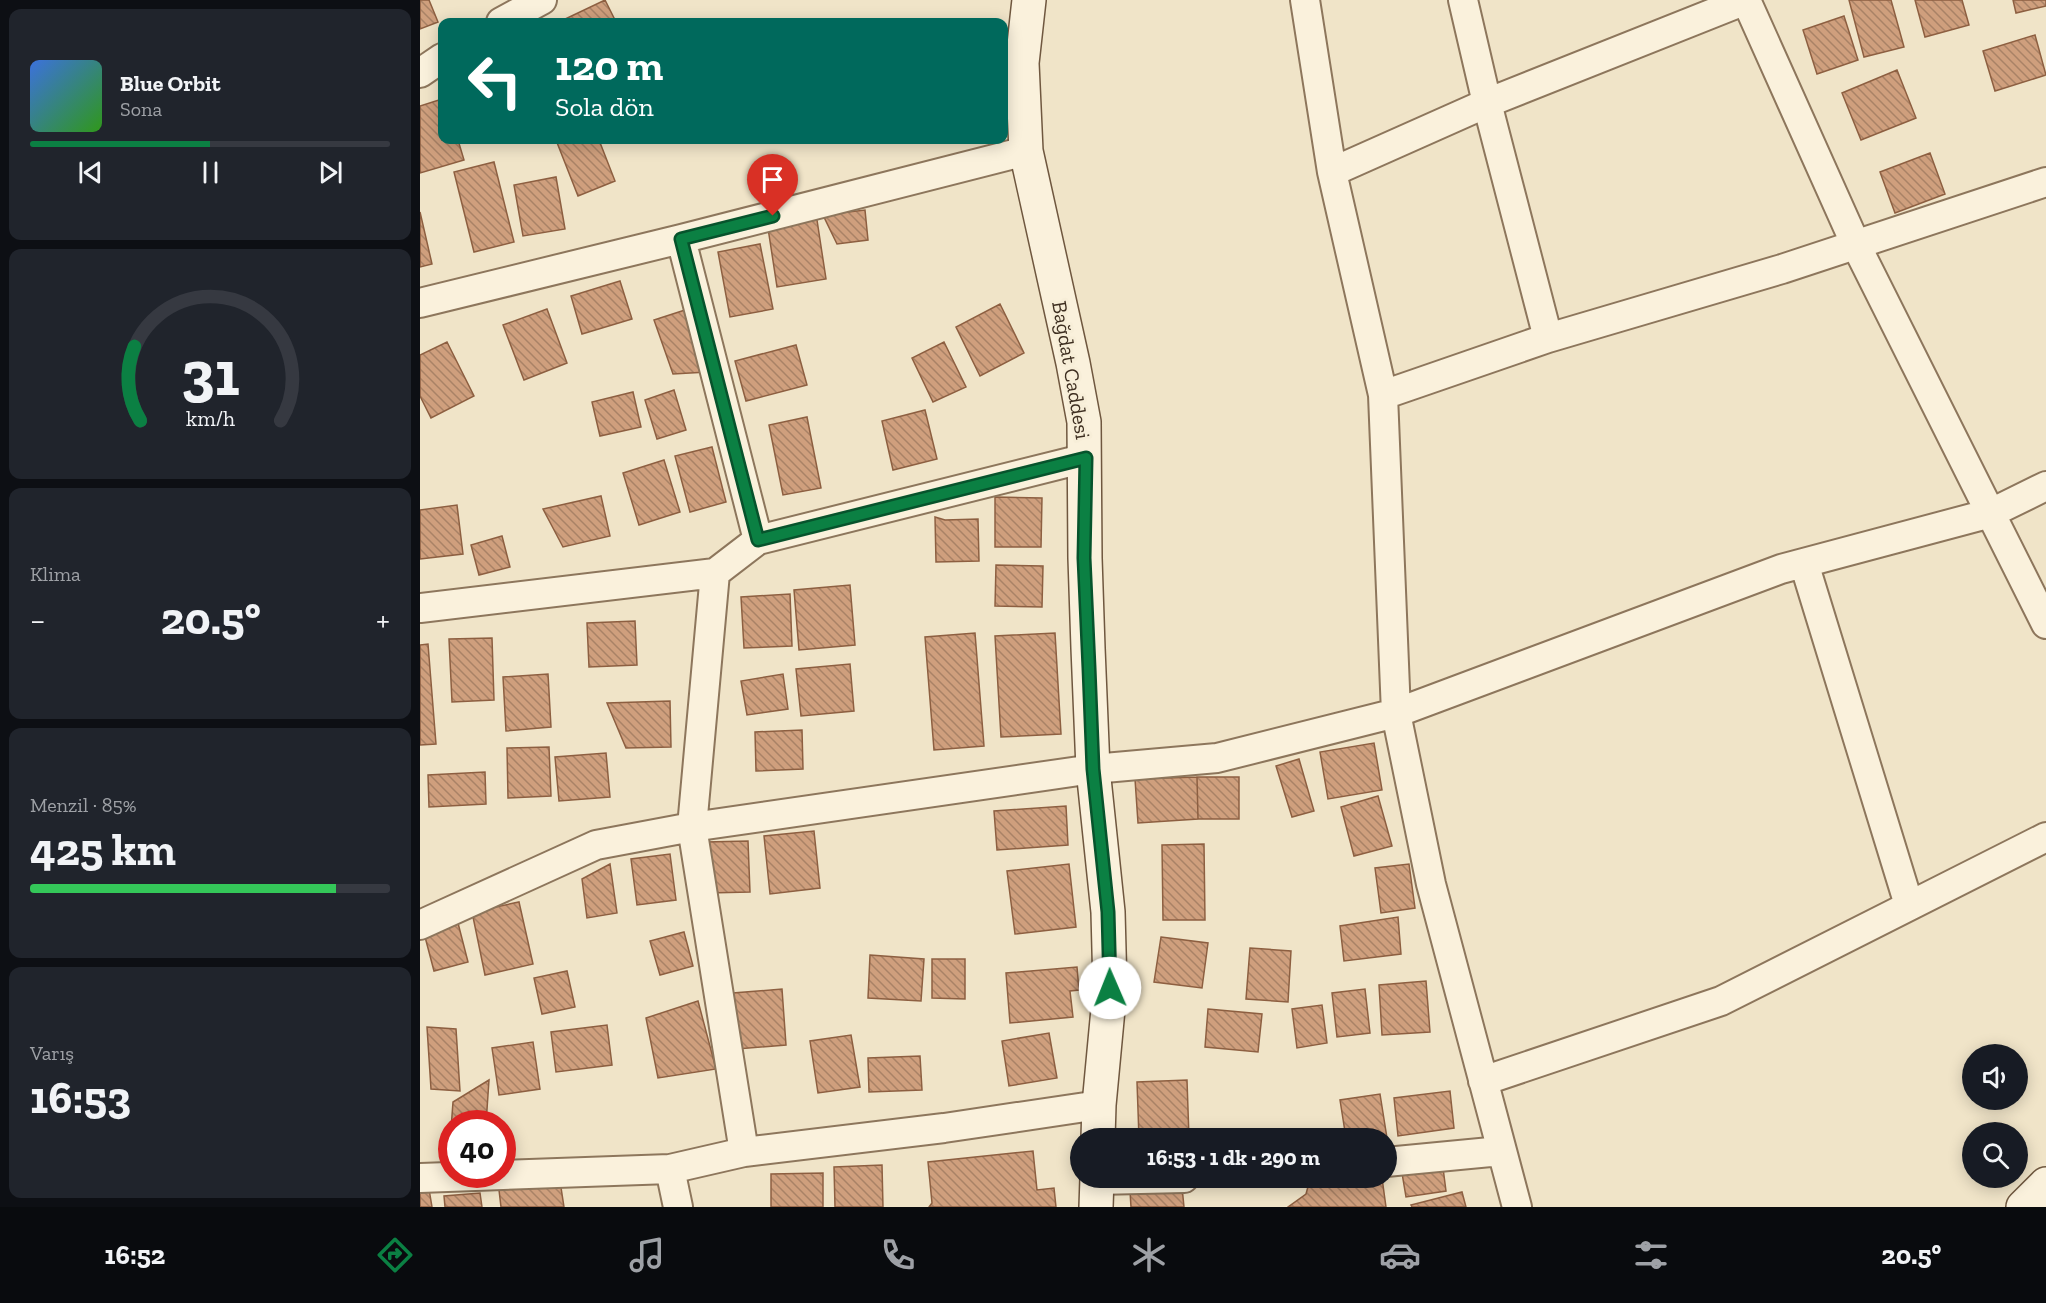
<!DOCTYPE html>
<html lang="tr">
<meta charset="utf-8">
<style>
body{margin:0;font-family:"Zilla Slab",serif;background:#20242c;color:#f1f3f6;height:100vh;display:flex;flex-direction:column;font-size:22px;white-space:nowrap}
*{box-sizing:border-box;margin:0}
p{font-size:20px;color:#9ea1a6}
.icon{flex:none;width:33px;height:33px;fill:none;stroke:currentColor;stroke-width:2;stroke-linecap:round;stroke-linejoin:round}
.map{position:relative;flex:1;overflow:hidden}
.side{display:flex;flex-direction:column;gap:9px;padding:9px;background:#0d0f14;width:420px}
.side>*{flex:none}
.banner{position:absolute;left:18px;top:18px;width:570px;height:126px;border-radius:12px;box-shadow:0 3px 15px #0003;background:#00695c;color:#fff;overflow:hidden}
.fabs{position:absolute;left:1542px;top:1044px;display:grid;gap:12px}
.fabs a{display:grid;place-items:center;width:66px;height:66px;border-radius:50%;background:#171b24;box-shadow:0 3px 15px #0003;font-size:30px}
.speed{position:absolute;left:18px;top:1110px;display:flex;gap:12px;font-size:30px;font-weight:700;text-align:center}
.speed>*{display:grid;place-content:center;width:78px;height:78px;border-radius:50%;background:#171b24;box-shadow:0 3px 15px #0003;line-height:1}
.speed .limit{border:9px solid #d22;background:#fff;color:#111}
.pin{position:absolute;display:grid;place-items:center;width:51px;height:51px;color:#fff;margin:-62px -26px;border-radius:50% 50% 50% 0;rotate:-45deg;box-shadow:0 0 6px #0007}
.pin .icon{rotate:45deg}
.me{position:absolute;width:66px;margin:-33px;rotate:359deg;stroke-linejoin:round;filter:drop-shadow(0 0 4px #0008)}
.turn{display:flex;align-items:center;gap:21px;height:126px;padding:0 18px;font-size:27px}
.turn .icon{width:78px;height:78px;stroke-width:2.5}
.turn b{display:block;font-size:42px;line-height:51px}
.big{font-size:45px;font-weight:700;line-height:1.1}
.side .tile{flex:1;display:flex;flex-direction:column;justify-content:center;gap:9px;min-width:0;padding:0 21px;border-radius:12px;background:#20242c}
.side .dial{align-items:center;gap:0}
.dial svg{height:156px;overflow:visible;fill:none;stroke:#363941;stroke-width:7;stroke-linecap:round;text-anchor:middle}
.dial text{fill:#f1f3f6;stroke:none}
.song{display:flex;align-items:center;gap:18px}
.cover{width:72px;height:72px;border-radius:9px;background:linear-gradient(135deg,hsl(220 70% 55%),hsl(110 70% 35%))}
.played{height:6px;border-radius:3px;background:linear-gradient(90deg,#0b8043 50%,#363941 50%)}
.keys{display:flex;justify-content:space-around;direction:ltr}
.heat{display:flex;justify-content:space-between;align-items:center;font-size:33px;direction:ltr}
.charge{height:9px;border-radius:4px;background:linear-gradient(90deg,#34c759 85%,#363941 0)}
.trip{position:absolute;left:650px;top:1128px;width:327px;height:60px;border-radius:30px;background:#171b24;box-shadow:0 3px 15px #0003;font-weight:700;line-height:60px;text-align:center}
.dock{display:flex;height:96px;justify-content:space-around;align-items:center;background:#090b0e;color:#9ea1a6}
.dock .icon{width:42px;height:42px}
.dock .current{color:#0b8043}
.dock b{font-size:27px;color:#f1f3f6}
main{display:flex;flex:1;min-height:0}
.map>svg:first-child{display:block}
.building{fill:url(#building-back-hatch);stroke:#8d5f41;stroke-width:1.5}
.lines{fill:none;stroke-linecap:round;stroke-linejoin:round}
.street-casing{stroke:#8d765c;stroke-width:32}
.secondary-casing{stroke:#6f573f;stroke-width:36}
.street{stroke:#faf1dc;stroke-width:28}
.secondary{stroke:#faf1dc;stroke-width:33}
.route-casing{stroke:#07532c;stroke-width:15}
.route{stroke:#0b8043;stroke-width:10}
.labels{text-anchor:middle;stroke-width:6;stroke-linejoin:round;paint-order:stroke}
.street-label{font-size:21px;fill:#3d2e20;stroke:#f7eed8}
</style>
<main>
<section class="side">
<div class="tile">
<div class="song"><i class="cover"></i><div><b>Blue Orbit</b><p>Sona</p></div></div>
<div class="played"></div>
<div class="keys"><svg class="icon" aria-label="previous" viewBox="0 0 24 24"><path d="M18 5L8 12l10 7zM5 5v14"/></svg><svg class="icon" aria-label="pause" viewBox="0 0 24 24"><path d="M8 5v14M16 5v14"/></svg><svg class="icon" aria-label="next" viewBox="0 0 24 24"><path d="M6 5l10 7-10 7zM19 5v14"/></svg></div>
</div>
<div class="tile dial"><svg viewBox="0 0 100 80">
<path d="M14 69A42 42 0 1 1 86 69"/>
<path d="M14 69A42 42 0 0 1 11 31" stroke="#0b8043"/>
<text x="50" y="56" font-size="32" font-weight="700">31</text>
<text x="50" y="72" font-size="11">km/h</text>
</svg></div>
<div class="tile"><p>Klima</p>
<div class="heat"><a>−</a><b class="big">20.5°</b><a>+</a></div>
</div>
<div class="tile"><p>Menzil · 85%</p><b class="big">425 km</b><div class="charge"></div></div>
<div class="tile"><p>Varış</p><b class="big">16:53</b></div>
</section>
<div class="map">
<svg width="1626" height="1207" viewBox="0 0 1626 1207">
<defs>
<pattern id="building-back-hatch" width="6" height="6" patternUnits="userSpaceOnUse" patternTransform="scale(1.5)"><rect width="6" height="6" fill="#cf9f7d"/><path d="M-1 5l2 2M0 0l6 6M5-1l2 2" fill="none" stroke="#a98266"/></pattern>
</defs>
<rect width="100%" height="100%" fill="#f0e4c8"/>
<path class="building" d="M0 0H9L18 22 0 29Z
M185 0 196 22H142L141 21Z
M1429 0H1471L1484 47 1444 57Z
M1495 0H1542L1549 25 1505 37Z
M1593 0H1626V6L1596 13Z
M1424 16 1438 60 1397 74 1383 30Z
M1615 35 1626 75 1575 91 1563 51Z
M1477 70 1496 118 1441 140 1422 93Z
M22 99V140H38L44 160 0 173V106Z
M136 140H179L195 181 158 196Z
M1510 153 1525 194 1475 213 1460 172Z
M74 162 94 242 54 252 34 172Z
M136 177 145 229 103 236 94 185Z
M445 210 448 240 417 244 403 215Z
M0 212 12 264 0 267Z
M397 220 406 279 357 287 348 228Z
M340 244 353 309 310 317 298 252Z
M200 281 212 319 162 334 151 296Z
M580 304 604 353 560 376 536 327Z
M127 309 147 363 104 380 83 325Z
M265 310 287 372 253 374 234 320Z
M27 342 54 396 11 418 0 396V355Z
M524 342 546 387 513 402 492 358Z
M376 345 387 385 326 401 315 361Z
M254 390 266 430 237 439 225 400Z
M213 392 221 427 180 436 172 402Z
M505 410 517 459 473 470 462 421Z
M387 417 401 488 363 495 349 425Z
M292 447 306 502 270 512 255 456Z
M244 460 260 512 219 525 203 473Z
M181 496 190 536 143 547 123 509Z
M575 497 622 498 621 547H575Z
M37 505 43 554 0 559V510Z
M515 517 525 520 558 519 559 561 516 562Z
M82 536 90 567 59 575 51 545Z
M576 565 623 566 622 607 575 606Z
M430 585 435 645 379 650 374 590Z
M370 594 372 646 324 648 321 597Z
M215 621 217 665 169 667 167 623Z
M555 633 564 746 514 750 505 637Z
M635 633 641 734 581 737 575 636Z
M72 638 74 700 32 702 29 639Z
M8 644 16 744 0 745V645Z
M430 664 434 711 381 716 376 669Z
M128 674 131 727 86 731 83 677Z
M363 674 368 709 327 715 321 681Z
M250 701 251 747 206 748 187 703Z
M382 730 383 769 336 771 335 732Z
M954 743 962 790 908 799 900 752Z
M129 747 131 796 88 798 87 748Z
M186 753 190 797 139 801 135 757Z
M879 759 894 811 872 817 856 766Z
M65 772 66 804 9 807 8 775Z
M777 777 778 819 718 823 715 779Z
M777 777H819V819H778Z
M958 796 972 846 934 856 921 807Z
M646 806 648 845 577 850 574 811Z
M394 831 400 888 350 894 344 836Z
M328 841 330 892 288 893 286 842Z
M784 844 785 920H743L742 845Z
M250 854 256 900 217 905 211 859Z
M190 864 197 913 167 918 162 879Z
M649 864 656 927 595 934 587 871Z
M989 864 995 908 961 913 955 868Z
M99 902 113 964 65 975 52 912Z
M978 917 981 954 924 961 920 926Z
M38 923 48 962 14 971 4 933Z
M264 932 273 966 240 975 230 941Z
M741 937 788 943 782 988 734 982Z
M830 948 871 951 868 1002 826 999Z
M450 955 504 959 501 1001 448 998Z
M512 959H545V999L512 998Z
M657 967 659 990 650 991 653 1017 590 1023 586 973Z
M147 971 155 1007 122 1014 114 978Z
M1006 981 1010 1032 962 1035 959 985Z
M362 989 366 1045 317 1049 313 993Z
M945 989 950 1033 917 1037 912 993Z
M278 1001 296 1069 238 1078 226 1018Z
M902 1005 907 1043 877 1048 872 1009Z
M788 1009 842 1014 838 1052 785 1047Z
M187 1025 192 1065 136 1072 131 1032Z
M7 1027 36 1029 40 1091 11 1089Z
M629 1033 637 1078 589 1086 582 1041Z
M431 1035 440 1087 398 1093 390 1041Z
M113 1042 120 1089 79 1095 72 1048Z
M500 1056 502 1090 449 1092 448 1058Z
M69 1080 66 1124H32V1143H30L33 1102Z
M767 1080 769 1138H719L717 1082Z
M1030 1091 1034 1128 978 1136 974 1098Z
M960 1094 967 1138H926L920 1100Z
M82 1128H87L86 1147H82Z
M613 1151 617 1190 634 1188 636 1207H509L512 1203 508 1162Z
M1022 1160 1026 1191 986 1197 981 1167Z
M462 1165 463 1207H415L414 1167Z
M403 1173V1207H351V1174Z
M932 1178H962L966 1207H868L886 1194 889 1183Z
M140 1181 144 1207H81L79 1190Z
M762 1187 764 1207H711L710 1191Z
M9 1189 12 1207H0V1190Z
M1042 1192 1046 1207H992L991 1205Z
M60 1193 62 1207H25L24 1196Z"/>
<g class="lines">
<defs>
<path id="street" d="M885 0 912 172 963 395 976 713 1011 884 1097 1207
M1043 0 1067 103 1128 338
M1326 0 1435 243 1626 624
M81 22 122 0
M0 73 22 58
M912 172 1067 103 1326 0
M261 239 338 540
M0 303 261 239 606 151
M963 395 1128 338 1362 269 1626 182
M1384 563 1489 905
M295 573 272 827 324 1152
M0 608 295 573 338 540 666 458
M0 925 176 845 272 827 673 769 797 758 976 713 1361 569 1571 513 1626 486
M1063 1081 1301 1001 1626 837
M966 1162 1081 1151
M250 1169 258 1207
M0 1178 250 1169 324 1152 524 1128 679 1105
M677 1180 764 1178"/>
<path id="secondary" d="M609 0 602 63 606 151 653 363 664 422 665 558 668 648 673 769 688 912 690 988 679 1105 678 1138
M676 1207 677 1178
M1603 1207 1626 1184"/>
</defs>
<use href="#street" class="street-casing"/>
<use href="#secondary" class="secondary-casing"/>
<use href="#street" class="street"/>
<use href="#secondary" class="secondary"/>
</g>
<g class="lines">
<defs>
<path id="route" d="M353 216 261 239 338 540 666 458 664 558 669 668 673 769 688 912 690 988"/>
</defs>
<use href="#route" class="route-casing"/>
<use href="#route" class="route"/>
</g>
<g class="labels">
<g class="street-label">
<text transform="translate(651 370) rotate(80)" y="7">Bağdat Caddesi</text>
</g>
</g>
</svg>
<div class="fabs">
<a><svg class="icon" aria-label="sound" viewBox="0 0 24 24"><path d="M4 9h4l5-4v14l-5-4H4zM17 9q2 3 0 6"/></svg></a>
<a><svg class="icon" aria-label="search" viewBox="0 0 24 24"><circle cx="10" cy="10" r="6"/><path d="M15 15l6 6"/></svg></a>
</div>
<div class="speed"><div class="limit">40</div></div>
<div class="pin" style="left:353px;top:216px;background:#d93025"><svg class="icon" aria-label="arrive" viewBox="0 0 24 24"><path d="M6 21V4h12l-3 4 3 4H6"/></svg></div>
<svg class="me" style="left:690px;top:988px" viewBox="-20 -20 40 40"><circle r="19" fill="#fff"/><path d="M0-13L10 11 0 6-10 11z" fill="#0b8043"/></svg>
<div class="trip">16:53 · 1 dk · 290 m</div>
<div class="banner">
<div class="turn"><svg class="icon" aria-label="left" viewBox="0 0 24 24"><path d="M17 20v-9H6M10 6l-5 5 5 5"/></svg><div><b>120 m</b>Sola dön</div></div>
</div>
</div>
</main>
<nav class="dock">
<b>16:52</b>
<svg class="icon current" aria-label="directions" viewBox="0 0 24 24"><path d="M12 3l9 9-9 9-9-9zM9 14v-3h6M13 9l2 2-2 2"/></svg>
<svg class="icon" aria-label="music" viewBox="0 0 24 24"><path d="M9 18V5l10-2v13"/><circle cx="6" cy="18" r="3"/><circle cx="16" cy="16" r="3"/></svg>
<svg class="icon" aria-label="phone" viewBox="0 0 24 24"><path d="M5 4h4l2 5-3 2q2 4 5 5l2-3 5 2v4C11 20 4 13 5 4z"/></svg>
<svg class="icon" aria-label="climate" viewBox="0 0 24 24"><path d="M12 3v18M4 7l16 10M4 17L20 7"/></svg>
<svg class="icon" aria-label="car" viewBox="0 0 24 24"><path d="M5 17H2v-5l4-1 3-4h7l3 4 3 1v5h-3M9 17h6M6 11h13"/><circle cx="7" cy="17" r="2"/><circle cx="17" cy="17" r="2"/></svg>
<svg class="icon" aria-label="filters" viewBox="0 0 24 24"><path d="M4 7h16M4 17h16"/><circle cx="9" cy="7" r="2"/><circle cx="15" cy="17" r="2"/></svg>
<b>20.5°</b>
</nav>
